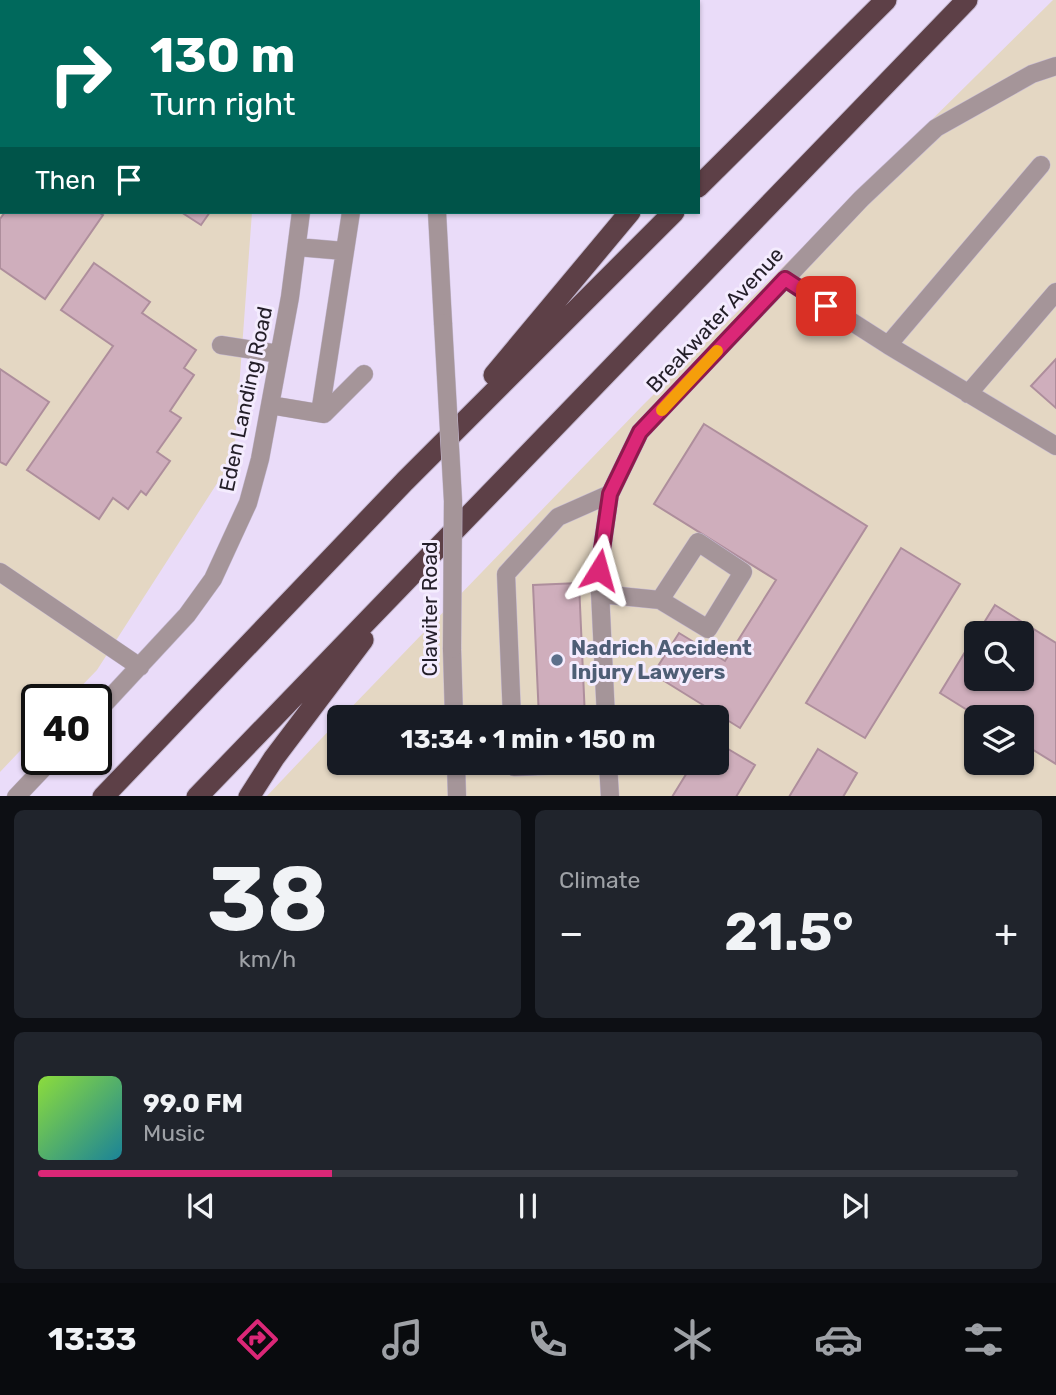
<!DOCTYPE html>
<meta charset="utf-8">
<style>
body{margin:0;font-family:Rubik,sans-serif;background:#20242c;color:#f1f3f6;height:100vh;display:flex;flex-direction:column;font-size:26px;white-space:nowrap}
*{box-sizing:border-box;margin:0}
p{font-size:23px;color:#9ea1a6}
.icon{flex:none;width:38px;height:38px;fill:none;stroke:currentColor;stroke-width:2;stroke-linecap:round;stroke-linejoin:round}
.map{position:relative;height:796px;overflow:hidden}
.side{display:flex;flex-direction:column;gap:14px;padding:14px;background:#0d0f14;flex:1}
.side>*{flex:none}
.hud{position:absolute;left:0px;top:0px;width:700px;height:214px;box-shadow:0 2px 5px #0004;background:#00695c;color:#fff;overflow:hidden}
.buttons{position:absolute;left:964px;top:621px;display:grid;gap:14px}
.buttons a{display:grid;place-items:center;width:70px;height:70px;border-radius:10px;background:#171b24;box-shadow:0 2px 5px #0004;font-size:35px}
.speed{position:absolute;left:21px;top:684px;display:flex;gap:14px;font-size:35px;font-weight:700;text-align:center}
.speed>*{display:grid;place-content:center;width:91px;height:91px;border-radius:50%;background:#171b24;box-shadow:0 2px 5px #0004;line-height:1}
.speed .limit{border:4px solid #111;border-radius:10px;background:#fff;color:#111}
.pin{position:absolute;display:grid;place-items:center;width:60px;height:60px;color:#fff;margin:-30px;border-radius:14px;box-shadow:0 4px 10px #0006}
.me{position:absolute;width:77px;margin:-38px;rotate:8deg;stroke-linejoin:round;filter:drop-shadow(0 0 5px #0008)}
.turn{display:flex;align-items:center;gap:24px;height:147px;padding:0 35px;font-size:32px}
.turn .icon{width:91px;height:91px;stroke-width:2.5}
.turn b{display:block;font-size:49px;line-height:60px}
.then{display:flex;align-items:center;height:66px;padding:0 35px;background:#0003;gap:14px;font-size:26px}
.big{font-size:52px;font-weight:700;line-height:1.1}
.side .card{flex:1;display:flex;flex-direction:column;justify-content:center;gap:10px;min-width:0;padding:0 24px;border-radius:10px;background:#20242c}
.side .dial{align-items:center;gap:0}
.dial b{font-size:91px;line-height:1}
.song{display:flex;align-items:center;gap:21px}
.cover{width:84px;height:84px;border-radius:10px;background:linear-gradient(135deg,hsl(90 70% 55%),hsl(190 70% 35%))}
.played{height:7px;border-radius:4px;background:linear-gradient(90deg,#db2777 30%,#363941 30%)}
.keys{display:flex;justify-content:space-around;direction:ltr}
.heat{display:flex;justify-content:space-between;align-items:center;font-size:38px;direction:ltr}
.side .tiles{flex:1;display:grid;gap:14px;grid-template-columns:1fr 1fr}
.card:last-child{grid-column:span 2}
.trip{position:absolute;left:327px;top:705px;width:402px;height:70px;border-radius:10px;background:#171b24;box-shadow:0 2px 5px #0004;font-weight:700;line-height:70px;text-align:center}
.tab-bar{display:flex;height:112px;justify-content:space-around;align-items:center;background:#090b0e;color:#9ea1a6}
.tab-bar .icon{width:49px;height:49px}
.tab-bar .current{color:#db2777}
.tab-bar b{font-size:32px;color:#f1f3f6}
.map>svg:first-child{display:block}
.industrial{fill:#e4d7c3;fill-rule:evenodd}
.building{fill:#cfaebc;stroke:#ae8e9c;stroke-width:2}
.lines{fill:none;stroke-linecap:round;stroke-linejoin:round}
.minor-casing{stroke:#c6bad3;stroke-width:19}
.highway-casing{stroke:#c6bad3;stroke-width:23}
.minor{stroke:#a59599;stroke-width:18}
.highway{stroke:#5d4047;stroke-width:21}
.minor-bridge-casing{stroke:#c6bad3;stroke-width:19;stroke-linecap:butt}
.minor-bridge{stroke:#a59599;stroke-width:18}
.route-casing{stroke:#8e194d;stroke-width:18}
.route{stroke:#db2777;stroke-width:12}
.slow{stroke:#f59e0b;stroke-width:12}
.service-dot{fill:#5c6f8a;stroke:#f4ecfe;stroke-width:2.5}
.labels{text-anchor:middle;stroke-width:6;stroke-linejoin:round;paint-order:stroke}
.street-label{font-size:21px;fill:#231e28;stroke:#f4ecfe}
.service-label{font-size:21px;font-weight:bold;fill:#4e5e75;stroke:#f4ecfe;text-anchor:start}
</style>
<div class="map">
<svg width="1056" height="797" viewBox="0 0 1056 797">
<rect width="100%" height="100%" fill="#eadcf9"/>
<path class="industrial" d="M0 0H267L2 2V212H252L234 457 97 670 68 700H37V733L0 772Z
M1053 0H1056V796L266 797 339 720 340 763H718V718L342 717 644 404ZM976 634H1022V679H976ZM976 718H1022V763H976Z"/>
<path class="building" d="M0 0 10 2H2L0 71Z
M5 212H98L103 215 45 299 0 268V219Z
M181 212H210L201 225Z
M94 263 150 302 142 313 196 350 184 368 194 375 170 411 181 418 157 452 170 461 146 495 141 491 128 509 113 498 99 519 27 470 113 346 61 310Z
M1056 359V408L1031 386Z
M0 369 49 402 6 465 0 462Z
M704 424 867 526 740 728 653 674 679 633 725 661 776 580 654 504Z
M901 548 960 584 865 738 806 703Z
M579 583 585 718H539L533 585Z
M995 605 1056 643V764L1022 743V718H980L940 693 976 634V679H1022V634H977Z
M718 743 755 765 736 797H672L693 763H718Z
M818 749 857 773 843 797H789Z"/>
<g class="lines">
<defs>
<path id="minor" d="M423 0V2
M297 2 298 0
M437 212 443 323
M297 247 344 251
M785 279 888 345 1056 446
M221 345 279 354
M888 345 1041 165
M968 394 1056 292
M270 405 324 414 364 374
M320 413 351 212
M0 572 140 667
M600 594 660 600 708 629 743 572 698 542 660 600
M452 649 454 718
M96 713 187 615 213 579 248 503 260 459 290 297 301 212
M512 718 506 574 558 517 610 494
M606 718 599 570 610 494 640 432 861 199 936 128 1032 74 1056 66
M456 763 457 797
M514 763V767L608 763
M608 763 610 797
M16 797 51 760"/>
<path id="highway" d="M615 0 618 2
M505 2 509 0
M698 187 886 0
M494 375 630 212
M103 797 405 481 674 212
M197 797 967 0
M249 797 274 758 363 640"/>
</defs>
<use href="#minor" class="minor-casing"/>
<use href="#highway" class="highway-casing"/>
<use href="#minor" class="minor"/>
<use href="#highway" class="highway"/>
<defs>
<path id="minor-bridge" d="M443 323 453 501 452 649"/>
</defs>
<use href="#minor-bridge" class="minor-bridge-casing"/>
<use href="#minor-bridge" class="minor-bridge"/>
</g>
<g class="lines">
<defs>
<path id="route" d="M599 570 610 494 640 432 785 279 826 306"/>
</defs>
<use href="#route" class="route-casing"/>
<use href="#route" class="route"/>
<path class="slow" d="M662 410 717 351"/>
</g>
<circle class="service-dot" cx="557" cy="660" r="7"/>
<g class="labels">
<g class="street-label">
<text transform="translate(715 320) rotate(-47)" y="7">Breakwater Avenue</text>
<text transform="translate(246 399) rotate(-78)" y="7">Eden Landing Road</text>
<text transform="translate(430 609) rotate(-90)" y="7">Clawiter Road</text>
</g>
<g class="service-label">
<text x="571" y="655">Nadrich Accident<tspan x="571" dy="24">Injury Lawyers</tspan></text>
</g>
</g>
</svg>
<div class="buttons">
<a><svg class="icon" aria-label="search" viewBox="0 0 24 24"><circle cx="10" cy="10" r="6"/><path d="M15 15l6 6"/></svg></a>
<a><svg class="icon" aria-label="layers" viewBox="0 0 24 24"><path d="M12 4l9 5-9 5-9-5zM3 14l9 5 9-5"/></svg></a>
</div>
<div class="speed"><div class="limit">40</div></div>
<div class="pin" style="left:826px;top:306px;background:#d93025"><svg class="icon" aria-label="arrive" viewBox="0 0 24 24"><path d="M6 21V4h12l-3 4 3 4H6"/></svg></div>
<svg class="me" style="left:599px;top:570px" viewBox="-20 -20 40 40"><path d="M0-17L14 15 0 8-14 15z" fill="#db2777" stroke="#fff" stroke-width="4"/></svg>
<div class="trip">13:34 · 1 min · 150 m</div>
<div class="hud">
<div class="turn"><svg class="icon" aria-label="right" viewBox="0 0 24 24"><path d="M7 20v-9h11M14 6l5 5-5 5"/></svg><div><b>130 m</b>Turn right</div></div>
<div class="then">Then<svg class="icon" aria-label="arrive" viewBox="0 0 24 24"><path d="M6 21V4h12l-3 4 3 4H6"/></svg></div>
</div>
</div>
<section class="side">
<div class="tiles">
<div class="card dial"><b>38</b><p>km/h</p></div>
<div class="card"><p>Climate</p>
<div class="heat"><a>−</a><b class="big">21.5°</b><a>+</a></div>
</div>
<div class="card">
<div class="song"><i class="cover"></i><div><b>99.0 FM</b><p>Music</p></div></div>
<div class="played"></div>
<div class="keys"><svg class="icon" aria-label="previous" viewBox="0 0 24 24"><path d="M18 5L8 12l10 7zM5 5v14"/></svg><svg class="icon" aria-label="pause" viewBox="0 0 24 24"><path d="M8 5v14M16 5v14"/></svg><svg class="icon" aria-label="next" viewBox="0 0 24 24"><path d="M6 5l10 7-10 7zM19 5v14"/></svg></div>
</div>
</div>
</section>
<nav class="tab-bar">
<b>13:33</b>
<svg class="icon current" aria-label="directions" viewBox="0 0 24 24"><path d="M12 3l9 9-9 9-9-9zM9 14v-3h6M13 9l2 2-2 2"/></svg>
<svg class="icon" aria-label="music" viewBox="0 0 24 24"><path d="M9 18V5l10-2v13"/><circle cx="6" cy="18" r="3"/><circle cx="16" cy="16" r="3"/></svg>
<svg class="icon" aria-label="phone" viewBox="0 0 24 24"><path d="M5 4h4l2 5-3 2q2 4 5 5l2-3 5 2v4C11 20 4 13 5 4z"/></svg>
<svg class="icon" aria-label="climate" viewBox="0 0 24 24"><path d="M12 3v18M4 7l16 10M4 17L20 7"/></svg>
<svg class="icon" aria-label="car" viewBox="0 0 24 24"><path d="M5 17H2v-5l4-1 3-4h7l3 4 3 1v5h-3M9 17h6M6 11h13"/><circle cx="7" cy="17" r="2"/><circle cx="17" cy="17" r="2"/></svg>
<svg class="icon" aria-label="filters" viewBox="0 0 24 24"><path d="M4 7h16M4 17h16"/><circle cx="9" cy="7" r="2"/><circle cx="15" cy="17" r="2"/></svg>
</nav>
